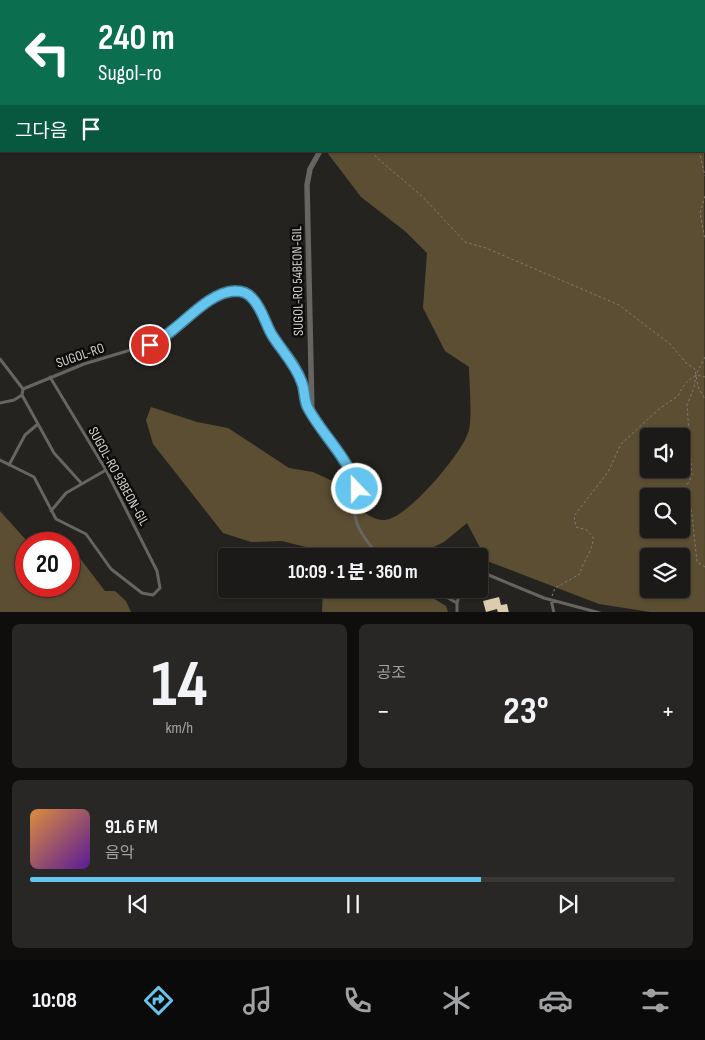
<!DOCTYPE html>
<html lang="ko">
<meta charset="utf-8">
<style>
body{margin:0;font-family:"Sofia Sans Condensed","Noto Sans KR",sans-serif;background:#282725;color:#f1f3f6;height:100vh;display:flex;flex-direction:column;font-size:19px;white-space:nowrap}
*{box-sizing:border-box;margin:0}
p{font-size:16px;color:#a0a1a2}
.icon{flex:none;width:28px;height:28px;fill:none;stroke:currentColor;stroke-width:2;stroke-linecap:round;stroke-linejoin:round}
.map{position:relative;height:612px;overflow:hidden}
.panel{display:flex;flex-direction:column;gap:12px;padding:12px;background:#0f0e0d;flex:1}
.panel>*{flex:none}
.guide{position:absolute;left:0px;top:0px;width:705px;height:152px;box-shadow:0 1px 4px #0004,0 0 0 1px #393837;background:#0b6e4f;color:#fff;overflow:hidden}
.buttons{position:absolute;left:640px;top:428px;display:grid;gap:10px}
.buttons a{display:grid;place-items:center;width:50px;height:50px;border-radius:5px;background:#1b1a18;box-shadow:0 1px 4px #0004,0 0 0 1px #393837;font-size:25px}
.speed{position:absolute;left:15px;top:532px;display:flex;gap:10px;font-size:25px;font-weight:700;text-align:center}
.speed>*{display:grid;place-content:center;width:65px;height:65px;border-radius:50%;background:#1b1a18;box-shadow:0 1px 4px #0004,0 0 0 1px #393837;line-height:1}
.speed .limit{border:8px solid #d22;background:#fff;color:#111}
.pin{position:absolute;display:grid;place-items:center;width:42px;height:42px;color:#fff;margin:-21px;border:2px solid #fff;border-radius:50%;box-shadow:0 1px 5px #0007}
.me{position:absolute;width:55px;margin:-28px;rotate:338deg;stroke-linejoin:round;filter:drop-shadow(0 0 4px #0008)}
.turn{display:flex;align-items:center;gap:18px;height:105px;padding:0 15px;font-size:22px}
.turn .icon{width:65px;height:65px;stroke-width:2.5}
.turn b{display:block;font-size:35px;line-height:42px}
.then{display:flex;align-items:center;height:48px;padding:0 15px;background:#0003;gap:10px;font-size:19px}
.big{font-size:38px;font-weight:700;line-height:1.1}
.panel .tile{flex:1;display:flex;flex-direction:column;justify-content:center;gap:8px;min-width:0;padding:0 18px;border-radius:8px;background:#282725}
.panel .dial{align-items:center;gap:0}
.dial b{font-size:65px;line-height:1}
.song{display:flex;align-items:center;gap:15px}
.cover{width:60px;height:60px;border-radius:8px;background:linear-gradient(135deg,hsl(30 70% 55%),hsl(270 70% 35%))}
.played{height:5px;border-radius:2px;background:linear-gradient(90deg,#65c5ee 70%,#393837 70%)}
.keys{display:flex;justify-content:space-around;direction:ltr}
.heat{display:flex;justify-content:space-between;align-items:center;font-size:28px;direction:ltr}
.panel .tiles{flex:1;display:grid;gap:12px;grid-template-columns:1fr 1fr}
.tile:last-child{grid-column:span 2}
.trip{position:absolute;left:218px;top:548px;width:270px;height:50px;border-radius:5px;background:#1b1a18;box-shadow:0 1px 4px #0004,0 0 0 1px #393837;font-weight:700;line-height:50px;text-align:center}
.tabs{display:flex;height:80px;justify-content:space-around;align-items:center;background:#0b0a0a;color:#a0a1a2}
.tabs .icon{width:35px;height:35px}
.tabs .current{color:#65c5ee}
.tabs b{font-size:22px;color:#f1f3f6}
.map>svg:first-child{display:block}
.forest{fill:#5c4e33;fill-rule:evenodd}
.building{fill:#dccbad}
.lines{fill:none;stroke-linecap:round;stroke-linejoin:round}
.path{stroke:#7e7d7b;stroke-width:1;stroke-dasharray:2.5 2.5;stroke-linecap:butt}
.service{stroke:#676561;stroke-width:3}
.minor{stroke:#676561;stroke-width:5.5}
.route-casing{stroke:#42809b;stroke-width:12}
.route{stroke:#65c5ee;stroke-width:9}
.labels{text-anchor:middle;stroke-width:5;stroke-linejoin:round;paint-order:stroke}
.street-label{font-size:14px;fill:#d3d2d0;stroke:#0d0c0b}
</style>
<div class="map">
<svg width="705" height="613" viewBox="0 0 705 613">
<rect width="100%" height="100%" fill="#242320"/>
<path class="forest" d="M704 25 705 612H650L599 604 487 561 467 523 444 542 415 556H315L310 548 282 541 251 542 223 533 153 444 146 420 151 407 197 422 228 428 289 468 313 472 339 484C345 497 369 522 385 520 408 518 461 454 468 433 473 421 469 381 469 367L445 351 423 308 427 253 406 232 361 197 326 151H704ZM649 436H681V469H649ZM649 496H681V529H649ZM649 556H681V589H649Z
M0 511 26 540 40 541 58 533 69 544H26V586H69V544L105 591H115L126 601 131 612H0Z
M323 589H418L446 606 448 612H322Z"/>
<path class="building" d="M499 597 501 605 507 604 509 613H498L497 609 486 612 483 601Z"/>
<g class="lines">
<path class="path" d="M177 1 178 0
M372 151 377 158 423 197 465 242 486 248 619 305 670 344 687 364 695 369 698 387 705 399
M699 151 705 176
M705 196 700 213 705 240
M705 357 696 375 694 388 687 405 692 476 684 490 689 498 692 515 697 562 705 567
M552 596 555 588 580 574C582 561 594 551 593 537L587 530 576 527 574 516 608 472 621 444 659 409 678 396C683 386 685 382 696 375L705 377"/>
<path class="service" d="M0 359 23 389
M22 395 54 453 82 484
M0 403 14 400 22 395 23 389 84 364 157 342C185 329 210 284 245 293L256 303 273 337 296 369 302 384 307 407 354 476C357 490 353 502 355 515 357 531 370 544 378 556
M0 460 34 477 56 519 86 534 111 569 142 593 153 595 160 588 157 571 106 470 50 377
M9 465 25 435 38 424
M51 511 66 493 106 470
M479 571 544 598 600 613
M432 589 457 603V613
M551 600 554 613
M457 603 461 589"/>
<path class="minor" d="M270 0V1
M440 0 441 1
M537 0 538 1
M400 1 403 0
M495 1 496 0
M551 1 552 0
M613 1 614 0
M312 414 307 185 310 169 320 151"/>
</g>
<g class="lines">
<defs>
<path id="route" d="M150 345C178 333 205 292 235 291 242 291 248 293 252 298 262 308 265 323 272 335 282 351 296 365 302 383 305 391 304 401 308 408 323 436 349 458 357 489"/>
</defs>
<use href="#route" class="route-casing"/>
<use href="#route" class="route"/>
</g>
<g class="labels">
<g class="street-label">
<text transform="translate(297 281) rotate(-91)" y="5">SUGOL-RO 54BEON-GIL</text>
<text transform="translate(80 355) rotate(-19)" y="5">SUGOL-RO</text>
<text transform="translate(119 476) rotate(61)" y="5">SUGOL-RO 93BEON-GIL</text>
</g>
</g>
</svg>
<div class="buttons">
<a><svg class="icon" aria-label="sound" viewBox="0 0 24 24"><path d="M4 9h4l5-4v14l-5-4H4zM17 9q2 3 0 6"/></svg></a>
<a><svg class="icon" aria-label="search" viewBox="0 0 24 24"><circle cx="10" cy="10" r="6"/><path d="M15 15l6 6"/></svg></a>
<a><svg class="icon" aria-label="layers" viewBox="0 0 24 24"><path d="M12 4l9 5-9 5-9-5zM3 14l9 5 9-5"/></svg></a>
</div>
<div class="speed"><div class="limit">20</div></div>
<div class="pin" style="left:150px;top:345px;background:#d93025"><svg class="icon" aria-label="arrive" viewBox="0 0 24 24"><path d="M6 21V4h12l-3 4 3 4H6"/></svg></div>
<svg class="me" style="left:357px;top:489px" viewBox="-20 -20 40 40"><circle r="17" fill="#65c5ee" stroke="#fff" stroke-width="3"/><path d="M0-11L8 9 0 5-8 9z" fill="#fff"/></svg>
<div class="trip">10:09 · 1 분 · 360 m</div>
<div class="guide">
<div class="turn"><svg class="icon" aria-label="left" viewBox="0 0 24 24"><path d="M17 20v-9H6M10 6l-5 5 5 5"/></svg><div><b>240 m</b>Sugol-ro</div></div>
<div class="then">그다음<svg class="icon" aria-label="arrive" viewBox="0 0 24 24"><path d="M6 21V4h12l-3 4 3 4H6"/></svg></div>
</div>
</div>
<section class="panel">
<div class="tiles">
<div class="tile dial"><b>14</b><p>km/h</p></div>
<div class="tile"><p>공조</p>
<div class="heat"><a>−</a><b class="big">23°</b><a>+</a></div>
</div>
<div class="tile">
<div class="song"><i class="cover"></i><div><b>91.6 FM</b><p>음악</p></div></div>
<div class="played"></div>
<div class="keys"><svg class="icon" aria-label="previous" viewBox="0 0 24 24"><path d="M18 5L8 12l10 7zM5 5v14"/></svg><svg class="icon" aria-label="pause" viewBox="0 0 24 24"><path d="M8 5v14M16 5v14"/></svg><svg class="icon" aria-label="next" viewBox="0 0 24 24"><path d="M6 5l10 7-10 7zM19 5v14"/></svg></div>
</div>
</div>
</section>
<nav class="tabs">
<b>10:08</b>
<svg class="icon current" aria-label="directions" viewBox="0 0 24 24"><path d="M12 3l9 9-9 9-9-9zM9 14v-3h6M13 9l2 2-2 2"/></svg>
<svg class="icon" aria-label="music" viewBox="0 0 24 24"><path d="M9 18V5l10-2v13"/><circle cx="6" cy="18" r="3"/><circle cx="16" cy="16" r="3"/></svg>
<svg class="icon" aria-label="phone" viewBox="0 0 24 24"><path d="M5 4h4l2 5-3 2q2 4 5 5l2-3 5 2v4C11 20 4 13 5 4z"/></svg>
<svg class="icon" aria-label="climate" viewBox="0 0 24 24"><path d="M12 3v18M4 7l16 10M4 17L20 7"/></svg>
<svg class="icon" aria-label="car" viewBox="0 0 24 24"><path d="M5 17H2v-5l4-1 3-4h7l3 4 3 1v5h-3M9 17h6M6 11h13"/><circle cx="7" cy="17" r="2"/><circle cx="17" cy="17" r="2"/></svg>
<svg class="icon" aria-label="filters" viewBox="0 0 24 24"><path d="M4 7h16M4 17h16"/><circle cx="9" cy="7" r="2"/><circle cx="15" cy="17" r="2"/></svg>
</nav>
